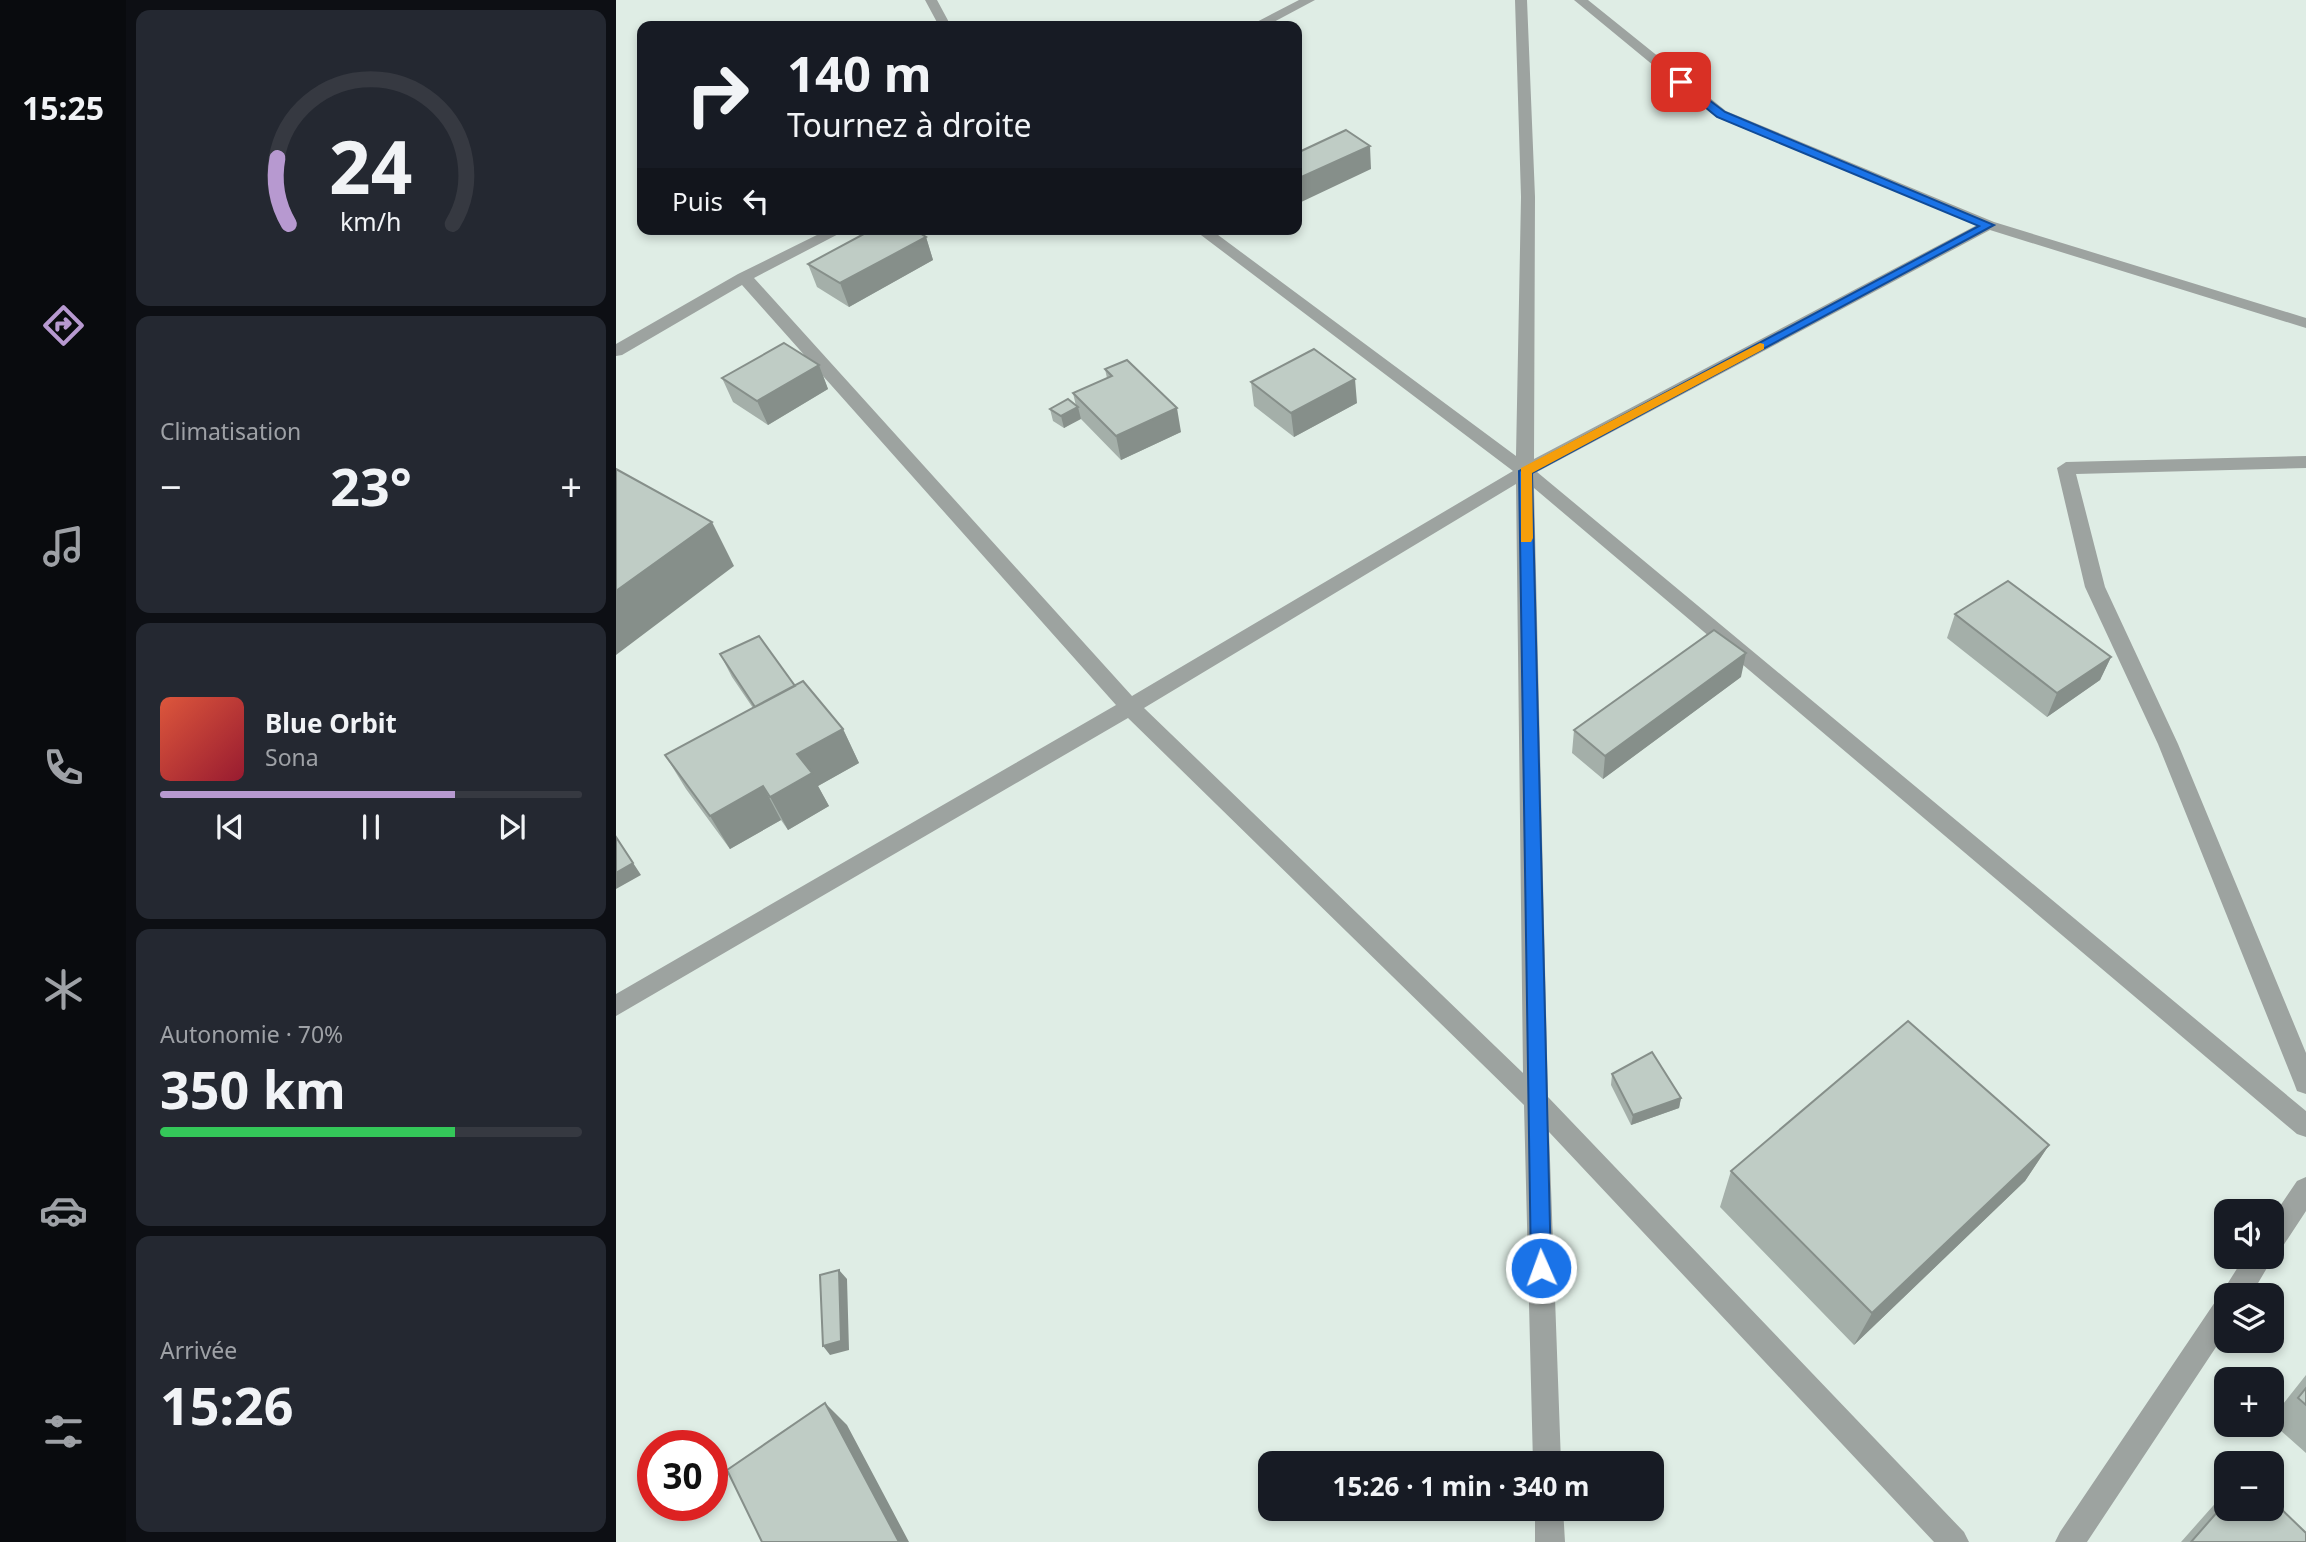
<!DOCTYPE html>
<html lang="fr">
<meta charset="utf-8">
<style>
body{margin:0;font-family:"Noto Sans",sans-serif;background:#242831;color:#f1f3f6;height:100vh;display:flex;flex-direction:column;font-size:26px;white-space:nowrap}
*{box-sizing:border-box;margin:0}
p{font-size:23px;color:#9ea1a6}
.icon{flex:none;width:38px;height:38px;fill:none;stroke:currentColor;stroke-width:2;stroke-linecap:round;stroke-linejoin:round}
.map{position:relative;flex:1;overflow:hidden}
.side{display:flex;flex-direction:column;gap:10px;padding:10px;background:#0d0f14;width:490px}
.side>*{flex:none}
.top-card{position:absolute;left:21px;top:21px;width:665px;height:214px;border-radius:14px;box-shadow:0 4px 10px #0003;background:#171b24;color:#f1f3f6;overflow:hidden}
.fabs{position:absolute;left:1598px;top:1199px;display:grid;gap:14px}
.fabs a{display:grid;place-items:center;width:70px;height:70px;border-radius:14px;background:#171b24;box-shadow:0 4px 10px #0003;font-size:35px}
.speed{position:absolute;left:21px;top:1430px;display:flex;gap:14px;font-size:35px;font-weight:700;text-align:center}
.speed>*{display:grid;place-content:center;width:91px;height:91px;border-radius:50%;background:#171b24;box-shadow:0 4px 10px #0003;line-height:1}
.speed .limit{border:10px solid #d22;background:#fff;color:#111}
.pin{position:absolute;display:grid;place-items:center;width:60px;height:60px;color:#fff;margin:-30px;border-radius:14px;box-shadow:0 4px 10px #0006}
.me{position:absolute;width:77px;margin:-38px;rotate:358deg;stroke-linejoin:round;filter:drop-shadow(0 0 5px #0008)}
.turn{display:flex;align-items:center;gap:24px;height:147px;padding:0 35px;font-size:32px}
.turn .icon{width:91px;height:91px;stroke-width:2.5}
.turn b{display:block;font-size:49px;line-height:60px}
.then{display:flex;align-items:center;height:66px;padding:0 35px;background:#0003;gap:14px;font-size:26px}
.big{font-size:52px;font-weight:700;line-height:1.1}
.side .tile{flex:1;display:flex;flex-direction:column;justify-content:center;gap:10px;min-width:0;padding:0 24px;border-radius:14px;background:#242831}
.side .dial{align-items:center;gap:0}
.dial svg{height:182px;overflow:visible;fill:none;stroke:#363941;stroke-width:7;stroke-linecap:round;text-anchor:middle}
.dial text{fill:#f1f3f6;stroke:none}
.song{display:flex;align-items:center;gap:21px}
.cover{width:84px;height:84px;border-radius:10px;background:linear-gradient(135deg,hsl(10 70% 55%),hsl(350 70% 35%))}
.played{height:7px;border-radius:4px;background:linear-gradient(90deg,#b799d0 70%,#363941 70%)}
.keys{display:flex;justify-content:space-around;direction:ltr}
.heat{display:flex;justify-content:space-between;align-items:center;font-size:38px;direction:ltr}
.charge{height:10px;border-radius:5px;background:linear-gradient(90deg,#34c759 70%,#363941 0)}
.trip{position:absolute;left:642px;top:1451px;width:406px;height:70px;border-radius:14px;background:#171b24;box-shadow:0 4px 10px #0003;font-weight:700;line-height:70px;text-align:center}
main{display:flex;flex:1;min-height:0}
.tabs{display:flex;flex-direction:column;width:126px;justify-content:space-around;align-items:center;background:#090b0e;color:#9ea1a6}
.tabs .icon{width:49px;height:49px}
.tabs .active{color:#b799d0}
.tabs b{font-size:32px;color:#f1f3f6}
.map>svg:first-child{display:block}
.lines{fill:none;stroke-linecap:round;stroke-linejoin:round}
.minor{fill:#9da3a0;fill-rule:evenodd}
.wall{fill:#a4afa9}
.shaded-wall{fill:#868f8a}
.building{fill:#bfccc5;stroke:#868f8a;stroke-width:2}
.route{fill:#1a73e8;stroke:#114b97;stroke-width:2}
.slow{fill:#f59e0b}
</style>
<main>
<nav class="tabs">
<b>15:25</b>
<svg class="icon active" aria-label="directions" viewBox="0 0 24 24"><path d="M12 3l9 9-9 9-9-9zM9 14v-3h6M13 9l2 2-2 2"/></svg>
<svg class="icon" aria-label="music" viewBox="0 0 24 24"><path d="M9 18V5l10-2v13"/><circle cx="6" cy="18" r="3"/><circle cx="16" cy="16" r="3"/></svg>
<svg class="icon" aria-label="phone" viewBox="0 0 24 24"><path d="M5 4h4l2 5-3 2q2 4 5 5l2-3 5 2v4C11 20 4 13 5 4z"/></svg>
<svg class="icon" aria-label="climate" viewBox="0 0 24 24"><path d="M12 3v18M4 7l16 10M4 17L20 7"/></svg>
<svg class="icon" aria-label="car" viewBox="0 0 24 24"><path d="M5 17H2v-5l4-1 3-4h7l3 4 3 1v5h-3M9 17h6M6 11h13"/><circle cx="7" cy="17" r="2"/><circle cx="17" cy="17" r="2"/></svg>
<svg class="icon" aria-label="filters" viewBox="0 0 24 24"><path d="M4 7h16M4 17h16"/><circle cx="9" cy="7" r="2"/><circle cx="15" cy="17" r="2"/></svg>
</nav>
<section class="side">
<div class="tile dial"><svg viewBox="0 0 100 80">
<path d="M14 69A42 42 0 1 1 86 69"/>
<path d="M14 69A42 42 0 0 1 9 40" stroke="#b799d0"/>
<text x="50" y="56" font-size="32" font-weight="700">24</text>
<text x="50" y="72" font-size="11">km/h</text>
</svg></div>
<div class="tile"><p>Climatisation</p>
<div class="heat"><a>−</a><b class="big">23°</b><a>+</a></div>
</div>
<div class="tile">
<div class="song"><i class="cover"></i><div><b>Blue Orbit</b><p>Sona</p></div></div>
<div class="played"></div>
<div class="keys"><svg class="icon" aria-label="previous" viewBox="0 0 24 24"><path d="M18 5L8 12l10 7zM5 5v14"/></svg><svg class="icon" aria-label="pause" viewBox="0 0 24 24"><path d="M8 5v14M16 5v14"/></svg><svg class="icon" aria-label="next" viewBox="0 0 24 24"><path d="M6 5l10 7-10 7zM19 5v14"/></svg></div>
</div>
<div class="tile"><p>Autonomie · 70%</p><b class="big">350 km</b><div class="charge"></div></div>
<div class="tile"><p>Arrivée</p><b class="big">15:26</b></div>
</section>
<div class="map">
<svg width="1690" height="1542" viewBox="0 0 1690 1542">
<rect width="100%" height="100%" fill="#dfede5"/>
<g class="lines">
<path class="minor" d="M309 0H321L335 26H323Z
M683 0H699L650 26H633Z
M899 0H911L919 197 918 459 1361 225 1100 117 958 0H972L1110 111 1378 222 1690 318V328L1374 230 921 472 1690 1111V1137L1681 1134 918 488 932 1097 1348 1532 1353 1542H1318L933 1132 945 1463H917L908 1105 512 718 0 1016V994L500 705 126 285 6 355 0 356V344L122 274 213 229H232L138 278 516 696 897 471 577 229H594L900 456 905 197ZM900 484 907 1073 528 708Z
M1690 456V468L1460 474 1489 587 1562 744 1690 1053V1094L1681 1091 1678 1083 1542 744 1469 587 1441 468 1450 462Z
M1690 1177V1211L1665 1249 1657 1252 1658 1256 1635 1295H1610V1332L1471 1542H1439L1444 1532 1601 1299 1606 1296 1610 1286 1629 1256H1656V1218L1681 1181Z
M919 1508H947L949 1542H919Z"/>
</g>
<path class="wall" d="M310 237 317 260 233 307 201 287 192 264Z
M203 365 212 389 152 425 117 402 106 378Z
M489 369 565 432 505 460 464 418 448 428 437 421 434 409 460 406 457 393 491 378Z
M635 382 741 403 678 437 638 406Z
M1339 614 1495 657 1484 680 1431 717 1331 638Z
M104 654 179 686 227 729 243 763 202 786 213 806 172 830 165 820 114 849 70 789 49 755 137 708 116 677Z
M1125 677 987 779 956 753 958 730Z
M996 1074 1065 1098 1063 1108 1015 1125 995 1085Z
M1433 1145 1409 1181 1238 1345 1104 1207 1115 1171Z
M1690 1375V1453L1656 1423V1418Z
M1610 1494V1502L1690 1542H1565L1604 1498Z"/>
<path class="shaded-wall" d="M754 146 755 169 681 204V179Z
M310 237 317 260 233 307 224 283Z
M203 365 212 389 152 425 141 401Z
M739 379 741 403 678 437 675 413Z
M462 407 465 419 448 428 445 416Z
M561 408 565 432 505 460 500 436Z
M96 522 118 566 0 655V591Z
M1130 653 1125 677 987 779 989 756Z
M1495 657 1484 680 1431 717 1441 693Z
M227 729 243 763 202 786 213 806 172 830 154 797 181 754Z
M147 786 165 820 114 849 94 816Z
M8 849 25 875 0 889V873Z
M1065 1098 1063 1108 1015 1125 1017 1115Z
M1433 1145 1409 1181 1238 1345 1256 1313Z
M223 1270 231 1279 233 1350 214 1355 207 1346Z
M209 1403 231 1425 293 1542H283Z"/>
<path class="building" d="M730 130 754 146 681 179V153Z
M257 229H297L310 237 224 283 192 264Z
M168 343 203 365 141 401 106 378Z
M698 349 739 379 675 413 635 382Z
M511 360 561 408 500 436 457 393 496 376 489 369Z
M452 399 462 407 445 416 434 409Z
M0 469 96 522 0 591Z
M1392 581 1495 657 1441 693 1339 614Z
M1098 630 1130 653 989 756 958 730Z
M143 636 179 686 139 707 104 654Z
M187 681 227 729 181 754 196 773 154 797 147 786 94 816 49 755Z
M0 837 17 863 0 873Z
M1292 1021 1433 1145 1256 1313 1115 1171Z
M1036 1052 1065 1098 1017 1115 996 1074Z
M223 1270 225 1341 207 1346 204 1275Z
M1690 1388V1405L1682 1398Z
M209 1403 283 1542H146L111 1470Z
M1656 1500 1690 1533V1542H1575L1610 1502V1508H1656Z"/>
<path class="route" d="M1065 79 1109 112 1378 225 916 473 935 1268 932 1275 925 1278 918 1275 915 1268 903 471 1363 226 1101 117 1061 84V80Z"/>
<path class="slow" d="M1144 343 1148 344V349L916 473 917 538 915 542H905V468Z"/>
</svg>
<div class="fabs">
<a><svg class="icon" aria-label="sound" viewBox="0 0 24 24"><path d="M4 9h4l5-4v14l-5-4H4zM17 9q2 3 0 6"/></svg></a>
<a><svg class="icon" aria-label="layers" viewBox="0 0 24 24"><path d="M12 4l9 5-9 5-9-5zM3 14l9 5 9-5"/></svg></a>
<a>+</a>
<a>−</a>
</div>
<div class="speed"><div class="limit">30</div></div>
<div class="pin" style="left:1065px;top:82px;background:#d93025"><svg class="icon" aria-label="arrive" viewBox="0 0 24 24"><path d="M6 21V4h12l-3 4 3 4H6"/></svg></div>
<svg class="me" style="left:925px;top:1268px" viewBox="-20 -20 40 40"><circle r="17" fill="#1a73e8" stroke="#fff" stroke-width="3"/><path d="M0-11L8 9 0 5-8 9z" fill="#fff"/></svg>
<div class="trip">15:26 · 1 min · 340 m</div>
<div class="top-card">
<div class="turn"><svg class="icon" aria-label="right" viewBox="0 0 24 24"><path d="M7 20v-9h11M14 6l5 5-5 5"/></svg><div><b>140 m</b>Tournez à droite</div></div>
<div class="then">Puis<svg class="icon" aria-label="left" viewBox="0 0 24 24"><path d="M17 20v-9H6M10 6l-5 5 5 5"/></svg></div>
</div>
</div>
</main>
